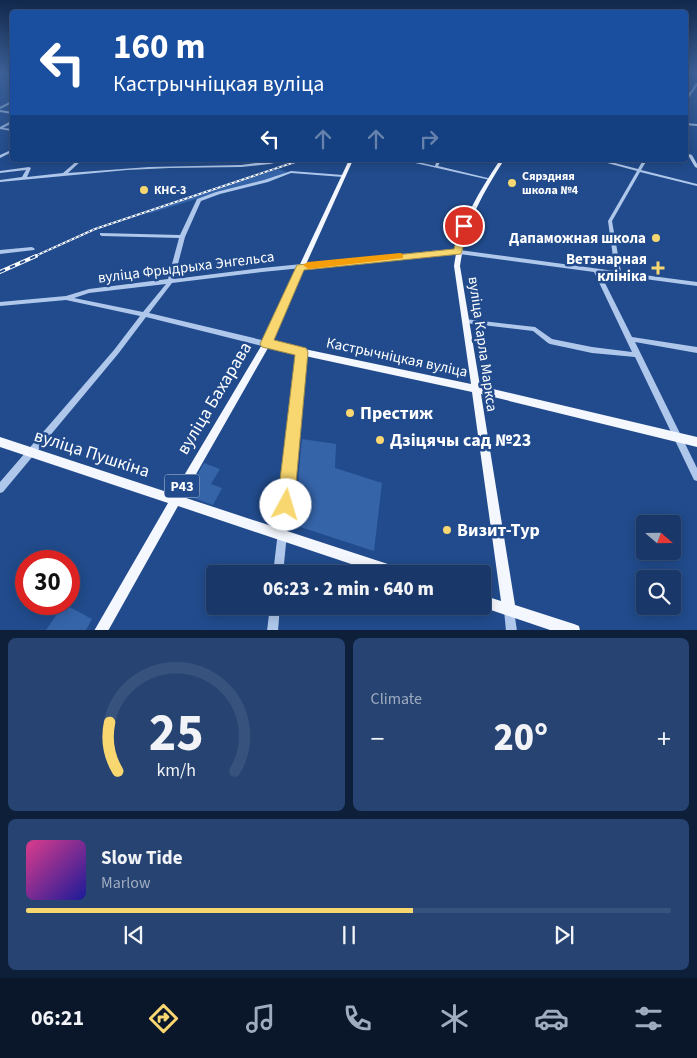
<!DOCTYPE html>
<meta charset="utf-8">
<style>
body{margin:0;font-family:"Source Sans 3",sans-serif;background:#264371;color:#f1f3f6;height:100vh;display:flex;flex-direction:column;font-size:19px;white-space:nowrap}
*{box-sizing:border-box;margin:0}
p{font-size:16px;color:#9facc0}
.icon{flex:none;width:28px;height:28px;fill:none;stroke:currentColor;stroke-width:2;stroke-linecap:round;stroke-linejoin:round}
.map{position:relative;height:630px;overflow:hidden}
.side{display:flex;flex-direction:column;gap:8px;padding:8px;background:#0e1f3a;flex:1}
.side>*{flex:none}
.top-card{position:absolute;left:10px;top:10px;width:678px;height:152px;border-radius:5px;box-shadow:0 2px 12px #0003,0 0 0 1px #37527d;background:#1a4fa0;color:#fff;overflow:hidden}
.needle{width:32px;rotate:110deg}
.controls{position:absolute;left:636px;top:515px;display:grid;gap:10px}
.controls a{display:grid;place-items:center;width:45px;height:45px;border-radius:5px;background:#193869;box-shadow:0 2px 12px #0003,0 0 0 1px #37527d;font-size:25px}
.speed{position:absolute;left:15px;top:550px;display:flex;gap:10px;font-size:25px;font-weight:700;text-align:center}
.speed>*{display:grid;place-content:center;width:65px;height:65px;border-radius:50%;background:#193869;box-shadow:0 2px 12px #0003,0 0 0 1px #37527d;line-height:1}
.speed .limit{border:8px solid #d22;background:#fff;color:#111}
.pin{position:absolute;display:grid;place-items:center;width:42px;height:42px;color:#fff;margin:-21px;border:2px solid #fff;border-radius:50%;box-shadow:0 1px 5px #0007}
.me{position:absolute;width:55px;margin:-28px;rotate:6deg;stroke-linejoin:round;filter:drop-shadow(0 0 4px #0008)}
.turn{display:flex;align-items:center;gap:18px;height:105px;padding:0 20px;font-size:22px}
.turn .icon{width:65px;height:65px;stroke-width:2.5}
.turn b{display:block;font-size:35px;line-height:42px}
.lanes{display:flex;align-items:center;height:48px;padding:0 20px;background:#0003;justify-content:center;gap:25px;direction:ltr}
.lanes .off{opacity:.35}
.big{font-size:38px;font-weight:800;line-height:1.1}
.side .card{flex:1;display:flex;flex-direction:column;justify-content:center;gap:8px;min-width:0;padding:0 18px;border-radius:8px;background:#264371}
.side .dial{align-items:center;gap:0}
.dial svg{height:130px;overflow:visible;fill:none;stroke:#37527d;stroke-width:7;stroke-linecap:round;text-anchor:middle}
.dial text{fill:#f1f3f6;stroke:none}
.song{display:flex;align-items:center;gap:15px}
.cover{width:60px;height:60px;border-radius:8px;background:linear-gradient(135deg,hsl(330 70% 55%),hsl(240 70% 35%))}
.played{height:5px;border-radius:2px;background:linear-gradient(90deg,#f8d770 60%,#37527d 60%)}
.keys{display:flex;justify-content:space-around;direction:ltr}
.heat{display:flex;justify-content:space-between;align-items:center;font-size:28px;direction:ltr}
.side .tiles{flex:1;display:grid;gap:8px;grid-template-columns:1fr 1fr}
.card:last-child{grid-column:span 2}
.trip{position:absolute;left:206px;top:565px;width:285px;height:50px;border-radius:5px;background:#193869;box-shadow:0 2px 12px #0003,0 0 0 1px #37527d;font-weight:800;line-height:50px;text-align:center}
.tab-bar{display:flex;height:80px;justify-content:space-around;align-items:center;background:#0a162a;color:#9facc0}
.tab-bar .icon{width:35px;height:35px}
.tab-bar .on{color:#f8d770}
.tab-bar b{font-size:22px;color:#f1f3f6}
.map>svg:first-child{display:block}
.green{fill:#3564a9}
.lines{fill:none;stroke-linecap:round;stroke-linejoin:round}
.minor{fill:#afc7eb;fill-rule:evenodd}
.major{fill:#f4f7fe;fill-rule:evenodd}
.rail-far1-casing{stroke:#fff;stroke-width:2}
.rail-casing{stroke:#fff;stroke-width:4}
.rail-far1{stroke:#214b8c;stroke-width:1;stroke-dasharray:2.5;stroke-linecap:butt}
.rail{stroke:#214b8c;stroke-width:2;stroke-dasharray:5.5;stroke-linecap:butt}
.route{fill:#f8d770;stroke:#a18c49}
.slow{fill:#f59e0b}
.poi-dot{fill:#f8d770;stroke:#214b8c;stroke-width:2}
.labels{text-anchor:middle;stroke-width:5;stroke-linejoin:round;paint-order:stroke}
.far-poi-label{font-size:12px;font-weight:bold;fill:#fff;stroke:#214b8c;text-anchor:start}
.shield{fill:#214b8c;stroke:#bcc9dc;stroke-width:1}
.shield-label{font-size:14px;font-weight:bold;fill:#fff}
.poi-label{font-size:15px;font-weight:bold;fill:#fff;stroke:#214b8c;text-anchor:end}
.street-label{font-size:15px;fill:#fff;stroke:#214b8c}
.near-street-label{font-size:18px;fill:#fff;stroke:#214b8c}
.near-poi-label{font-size:18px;font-weight:bold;fill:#fff;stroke:#214b8c;text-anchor:start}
</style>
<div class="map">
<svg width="697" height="631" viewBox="0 0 697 631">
<rect width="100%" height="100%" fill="#214b8c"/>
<path class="green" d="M279 169 287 172 264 181 219 192 151 213 146 212Z
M302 439 336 444 335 468 382 483 374 551 294 525Z
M204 463 220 469 211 484 222 488 213 505 193 498 192 484Z
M64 604 92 619 86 630H46Z"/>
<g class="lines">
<path class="minor" d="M696 83H697V86L685 103V100Z
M11 101H12V103L0 109V107Z
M0 110 12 112V114L0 112Z
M11 121H12V123L3 128 12 129V131L0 129V127Z
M685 123 697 124V126L685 125Z
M11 150H12V152L0 158V155Z
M689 154 692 155 697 164V168L695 167 688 155Z
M78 160H82L68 173 149 167 241 165 278 160H286L270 164 241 167 170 168 127 170 0 182V180L22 177 26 170 0 173V171L29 167 31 168 27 177 63 173Z
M402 160H409L435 166 437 160H441L438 166 492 179 490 180Z
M596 160H603L638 169 643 160H647L641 170 697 184V186L640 172 612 221 621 272 697 282V286L600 273 632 337 697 347V353L635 342 697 468V481L694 480 635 357 592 353 550 344 548 343 533 331 465 323H463L462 321 463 319H465L535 327 552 339 592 347 632 352 594 272 452 253 262 272 172 283 149 313 266 341 268 342 269 344 268 346 266 347 146 317 118 354 3 492 0 493V482L114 350 140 316 66 300 0 306V302L66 296 89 289 168 279 179 238 102 236 100 235V233L180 235 197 199 216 192 264 180 291 171 343 175 345 176 343 177 291 173 268 182 220 194 201 201 185 237 174 279 262 268 452 249 615 271 608 221 637 171ZM166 284 143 312 74 298 89 293Z
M32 247 35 249 34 250 0 254V250Z
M302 349 304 350 305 352 283 574H273L299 352 300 350Z
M509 605 513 606 514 610 517 631H506L504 610 505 606Z
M270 606H280L278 631H267Z"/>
<path class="major" d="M349 160H353L271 342 471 384 454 266C460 222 476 197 500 160H504C481 197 466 222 460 266L480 386 697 437V447L481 394 515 605 574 624 579 626 580 631H553L479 606H482V595L501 601 472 392 268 348 183 497 400 568 404 570 406 574H381L178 506 108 631H94L168 503 0 447V437L173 494 263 343Z"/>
<defs>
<path id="rail-far1" d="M33 257 95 229 301 160"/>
<path id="rail" d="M0 272 36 256"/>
</defs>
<use href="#rail-far1" class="rail-far1-casing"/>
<use href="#rail" class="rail-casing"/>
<use href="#rail-far1" class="rail-far1"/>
<use href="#rail" class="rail"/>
</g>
<linearGradient id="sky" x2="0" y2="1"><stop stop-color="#12294d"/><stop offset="0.45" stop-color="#3d6199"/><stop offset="1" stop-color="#3d6199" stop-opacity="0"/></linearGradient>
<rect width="697" height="161" fill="url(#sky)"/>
<path class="route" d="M464 223 469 226 461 254 304 270 274 340 306 348 308 352 294 505 292 511 286 513 280 511 277 505 295 355 262 347 260 344 297 265 454 249 460 226Z"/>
<path class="slow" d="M400 253 403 254V258L308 269 303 265 308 262Z"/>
<g class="poi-dot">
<circle cx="512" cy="183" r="5"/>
<circle cx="144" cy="190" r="5"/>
<circle cx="656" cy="238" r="5"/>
<path d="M655.5 260.5h5v5h5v5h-5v5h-5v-5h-5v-5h5z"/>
<circle cx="350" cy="413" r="5"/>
<circle cx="380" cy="440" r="5"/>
<circle cx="447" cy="530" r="5"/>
</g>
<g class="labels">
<g class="far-poi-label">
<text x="522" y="180">Сярэдняя<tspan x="522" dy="14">школа №4</tspan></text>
<text x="154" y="194">КНС-3</text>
</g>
<rect class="shield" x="164.5" y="474.5" width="35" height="23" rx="4"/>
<g class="shield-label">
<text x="182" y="491">Р43</text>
</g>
<g class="poi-label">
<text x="646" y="243">Дапаможная школа</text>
<text x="647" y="264">Ветэнарная<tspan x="647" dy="17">клініка</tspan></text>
</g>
<g class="street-label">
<text transform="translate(186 267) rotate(-7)" y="5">вуліца Фрыдрыха Энгельса</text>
<text transform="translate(483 344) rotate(82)" y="5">вуліца Карла Маркса</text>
<text transform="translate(397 357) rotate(12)" y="5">Кастрычніцкая вуліца</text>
</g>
<g class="near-street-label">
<text transform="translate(214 398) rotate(-59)" y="6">вуліца Бахарава</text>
<text transform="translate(92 453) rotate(18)" y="6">вуліца Пушкіна</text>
</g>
<g class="near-poi-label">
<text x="360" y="419">Престиж</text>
<text x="390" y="446">Дзіцячы сад №23</text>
<text x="457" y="536">Визит-Тур</text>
</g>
</g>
</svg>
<div class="controls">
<a><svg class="needle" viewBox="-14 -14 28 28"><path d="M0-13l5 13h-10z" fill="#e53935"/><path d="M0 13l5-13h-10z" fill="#9facc0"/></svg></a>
<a><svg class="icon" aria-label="search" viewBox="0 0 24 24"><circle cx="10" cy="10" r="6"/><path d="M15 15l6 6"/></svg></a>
</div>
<div class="speed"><div class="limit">30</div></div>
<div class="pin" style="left:464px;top:226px;background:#d93025"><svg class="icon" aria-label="arrive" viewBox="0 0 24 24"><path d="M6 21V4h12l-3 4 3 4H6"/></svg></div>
<svg class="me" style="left:286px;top:505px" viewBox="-20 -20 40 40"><circle r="19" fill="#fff"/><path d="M0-13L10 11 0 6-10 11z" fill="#f8d770"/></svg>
<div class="trip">06:23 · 2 min · 640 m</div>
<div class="top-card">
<div class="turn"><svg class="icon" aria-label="left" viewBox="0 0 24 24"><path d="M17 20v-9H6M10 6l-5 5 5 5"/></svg><div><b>160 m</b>Кастрычніцкая вуліца</div></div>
<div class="lanes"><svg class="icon" aria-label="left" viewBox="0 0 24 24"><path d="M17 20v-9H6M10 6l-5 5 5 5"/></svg><svg class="icon off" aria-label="ahead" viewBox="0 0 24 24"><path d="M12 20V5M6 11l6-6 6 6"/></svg><svg class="icon off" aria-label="ahead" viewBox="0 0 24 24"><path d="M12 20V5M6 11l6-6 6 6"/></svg><svg class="icon off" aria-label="right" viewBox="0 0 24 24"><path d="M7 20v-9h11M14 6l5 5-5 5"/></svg></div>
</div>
</div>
<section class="side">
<div class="tiles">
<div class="card dial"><svg viewBox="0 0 100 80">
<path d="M14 69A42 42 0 1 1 86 69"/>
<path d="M14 69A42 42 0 0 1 9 39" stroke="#f8d770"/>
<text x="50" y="56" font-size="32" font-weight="700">25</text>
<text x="50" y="72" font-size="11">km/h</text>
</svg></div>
<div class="card"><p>Climate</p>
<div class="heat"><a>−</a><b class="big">20°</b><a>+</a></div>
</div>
<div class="card">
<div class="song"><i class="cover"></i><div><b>Slow Tide</b><p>Marlow</p></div></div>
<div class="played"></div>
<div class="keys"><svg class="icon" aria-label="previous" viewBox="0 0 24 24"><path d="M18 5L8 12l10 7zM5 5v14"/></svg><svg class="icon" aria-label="pause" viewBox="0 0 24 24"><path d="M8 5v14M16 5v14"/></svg><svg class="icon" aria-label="next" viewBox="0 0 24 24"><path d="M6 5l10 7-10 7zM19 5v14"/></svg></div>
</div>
</div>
</section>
<nav class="tab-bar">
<b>06:21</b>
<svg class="icon on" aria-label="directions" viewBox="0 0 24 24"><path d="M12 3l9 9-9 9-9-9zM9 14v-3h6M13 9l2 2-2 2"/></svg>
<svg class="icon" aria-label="music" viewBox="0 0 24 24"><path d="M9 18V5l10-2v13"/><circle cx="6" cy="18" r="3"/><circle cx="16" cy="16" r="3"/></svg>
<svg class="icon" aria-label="phone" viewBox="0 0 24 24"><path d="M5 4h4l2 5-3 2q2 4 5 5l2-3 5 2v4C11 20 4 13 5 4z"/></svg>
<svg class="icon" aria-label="climate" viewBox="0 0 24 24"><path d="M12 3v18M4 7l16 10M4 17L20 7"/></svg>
<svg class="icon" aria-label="car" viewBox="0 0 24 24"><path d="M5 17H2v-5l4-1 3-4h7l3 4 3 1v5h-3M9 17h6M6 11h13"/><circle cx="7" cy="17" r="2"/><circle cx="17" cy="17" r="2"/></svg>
<svg class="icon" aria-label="filters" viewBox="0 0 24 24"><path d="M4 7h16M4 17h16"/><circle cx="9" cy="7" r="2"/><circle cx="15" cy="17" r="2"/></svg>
</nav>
